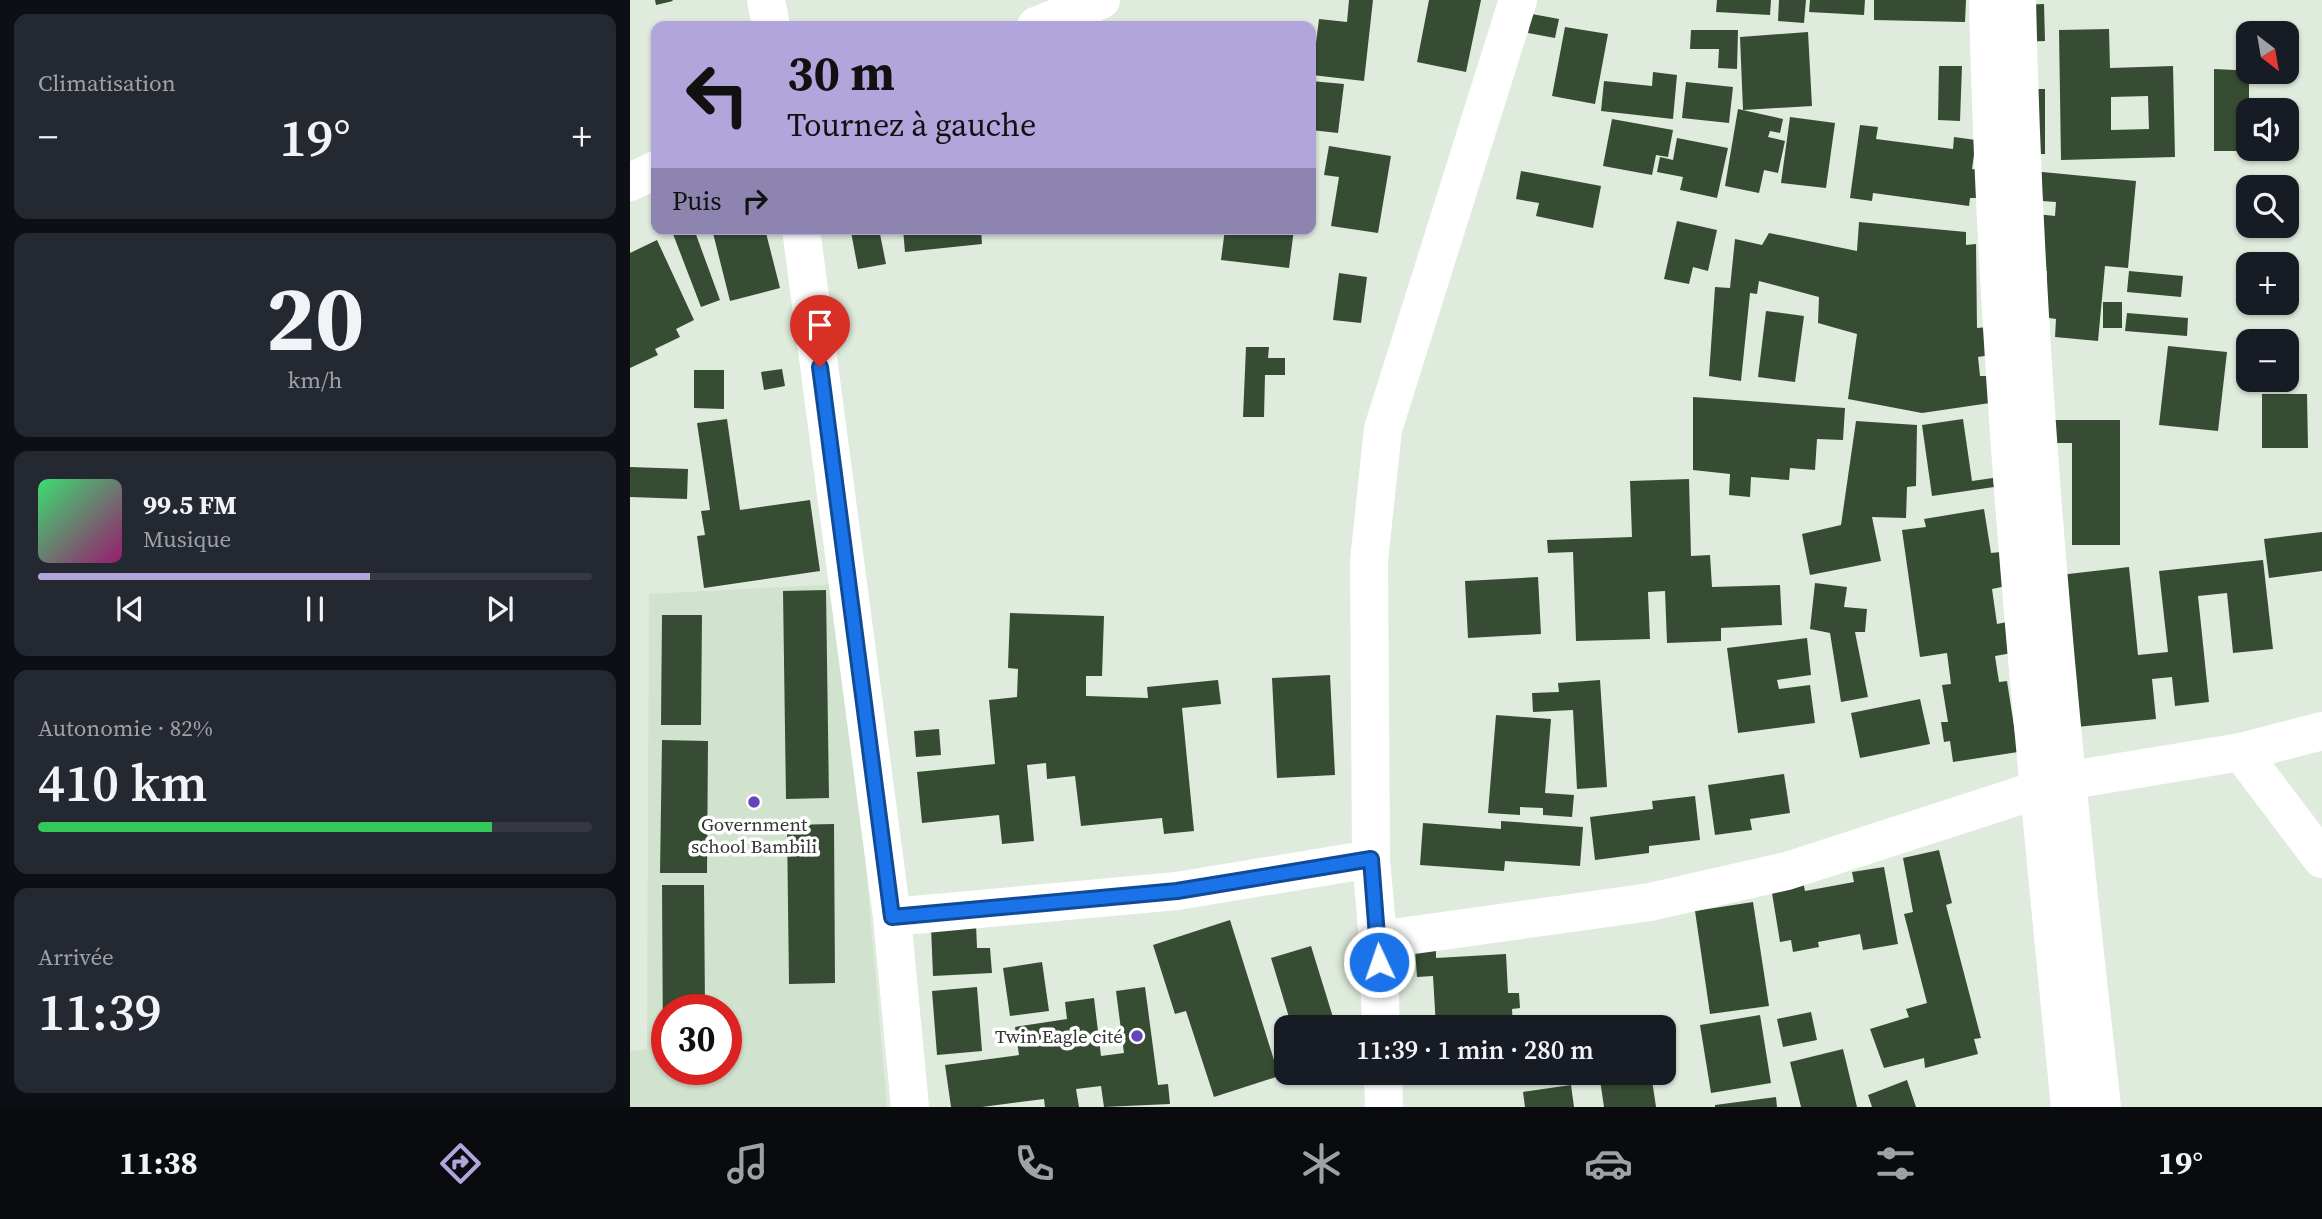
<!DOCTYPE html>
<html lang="fr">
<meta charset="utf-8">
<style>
body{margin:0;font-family:"Source Serif 4",serif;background:#242831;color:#f1f3f6;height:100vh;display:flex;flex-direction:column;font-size:26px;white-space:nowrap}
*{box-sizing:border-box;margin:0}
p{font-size:23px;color:#9ea1a6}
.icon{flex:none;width:38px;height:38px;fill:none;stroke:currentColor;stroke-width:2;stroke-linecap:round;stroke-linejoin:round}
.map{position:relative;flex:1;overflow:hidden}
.details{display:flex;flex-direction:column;gap:14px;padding:14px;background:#0d0f14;width:630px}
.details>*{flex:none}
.guide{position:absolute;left:21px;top:21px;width:665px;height:214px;border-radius:14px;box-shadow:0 2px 5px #0004;background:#b2a5dc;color:#111;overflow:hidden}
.needle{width:46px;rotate:149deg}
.tools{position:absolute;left:1606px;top:21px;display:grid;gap:14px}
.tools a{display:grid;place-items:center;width:63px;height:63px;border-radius:14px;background:#171b24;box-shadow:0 2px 5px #0004;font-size:35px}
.speed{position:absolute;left:21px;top:994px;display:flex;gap:14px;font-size:35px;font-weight:700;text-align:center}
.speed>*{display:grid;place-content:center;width:91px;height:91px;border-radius:50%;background:#171b24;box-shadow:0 2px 5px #0004;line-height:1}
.speed .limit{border:10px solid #d22;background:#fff;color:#111}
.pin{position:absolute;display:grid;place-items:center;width:60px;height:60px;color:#fff;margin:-72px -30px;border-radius:50% 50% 50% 0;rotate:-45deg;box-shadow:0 0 7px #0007}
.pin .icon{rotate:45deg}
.me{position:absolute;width:77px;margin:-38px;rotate:357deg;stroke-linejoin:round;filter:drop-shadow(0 0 5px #0008)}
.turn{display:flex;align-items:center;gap:24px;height:147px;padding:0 21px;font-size:32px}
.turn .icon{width:91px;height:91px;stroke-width:2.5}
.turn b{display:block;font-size:49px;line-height:60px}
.then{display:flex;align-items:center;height:66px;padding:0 21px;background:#0003;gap:14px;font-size:26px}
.big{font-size:52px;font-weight:600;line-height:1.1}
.details .tile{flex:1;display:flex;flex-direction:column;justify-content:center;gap:10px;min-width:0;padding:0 24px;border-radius:14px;background:#242831}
.details .dial{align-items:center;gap:0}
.dial b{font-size:91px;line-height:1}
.song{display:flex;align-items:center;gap:21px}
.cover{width:84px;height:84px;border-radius:10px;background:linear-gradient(135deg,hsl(140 70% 55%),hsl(320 70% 35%))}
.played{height:7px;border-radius:4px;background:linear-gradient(90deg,#b2a5dc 60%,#363941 60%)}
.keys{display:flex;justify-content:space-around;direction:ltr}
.heat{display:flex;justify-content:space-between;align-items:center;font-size:38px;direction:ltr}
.charge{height:10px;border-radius:5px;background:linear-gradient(90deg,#34c759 82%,#363941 0)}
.trip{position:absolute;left:644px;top:1015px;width:402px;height:70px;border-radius:14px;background:#171b24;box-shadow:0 2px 5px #0004;font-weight:600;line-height:70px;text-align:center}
.tab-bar{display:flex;height:112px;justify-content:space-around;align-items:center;background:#090b0e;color:#9ea1a6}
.tab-bar .icon{width:49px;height:49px}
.tab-bar .on{color:#b2a5dc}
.tab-bar b{font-size:32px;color:#f1f3f6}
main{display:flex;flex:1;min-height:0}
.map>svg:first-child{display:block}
.built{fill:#d1e2ce;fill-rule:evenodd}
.building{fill:#374d33;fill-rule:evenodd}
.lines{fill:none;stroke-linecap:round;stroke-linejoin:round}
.minor{stroke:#fff;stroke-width:38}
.route-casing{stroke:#114b97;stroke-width:18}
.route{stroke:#1a73e8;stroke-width:12}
.poi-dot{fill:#6545bd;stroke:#fff;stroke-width:2.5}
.labels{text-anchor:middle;stroke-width:7;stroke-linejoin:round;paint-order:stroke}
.poi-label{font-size:19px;fill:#333732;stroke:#fff}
</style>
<main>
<section class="details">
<div class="tile"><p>Climatisation</p>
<div class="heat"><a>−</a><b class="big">19°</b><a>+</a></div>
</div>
<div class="tile dial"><b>20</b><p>km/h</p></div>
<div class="tile">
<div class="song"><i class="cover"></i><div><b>99.5 FM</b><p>Musique</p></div></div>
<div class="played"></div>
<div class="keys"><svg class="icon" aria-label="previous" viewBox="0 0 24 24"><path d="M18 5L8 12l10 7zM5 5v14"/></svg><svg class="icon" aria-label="pause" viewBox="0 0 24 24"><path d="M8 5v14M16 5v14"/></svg><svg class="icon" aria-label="next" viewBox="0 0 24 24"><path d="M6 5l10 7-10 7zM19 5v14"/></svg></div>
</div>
<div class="tile"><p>Autonomie · 82%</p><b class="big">410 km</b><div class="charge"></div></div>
<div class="tile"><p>Arrivée</p><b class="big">11:39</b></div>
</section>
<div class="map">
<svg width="1692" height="1107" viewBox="0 0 1692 1107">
<rect width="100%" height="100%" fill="#dfebdd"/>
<path class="built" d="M211 584 257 1107H0V1051L17 1049 19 594ZM37 1010H96V1069H37Z"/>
<path class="building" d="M25 0H42L43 1 26 5Z
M719 0H743L734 81 682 75 689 19 717 22Z
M799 0H851L836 72 787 62Z
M1087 0H1141L1140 15 1086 12Z
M1149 0H1176L1174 23 1148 21Z
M1180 0H1235L1234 15 1179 12Z
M1244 0H1336L1335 22 1244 20Z
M1414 4 1415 41 1391 42V5Z
M902 14 929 19 925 38 898 33Z
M935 27 978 34 965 104 922 96Z
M1479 29 1480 68 1543 66 1545 157 1431 160 1429 30ZM1518 96 1519 129 1481 130V97Z
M1061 30H1108L1107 69 1088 68 1089 49H1060Z
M1178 32 1182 106 1113 110 1110 37Z
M1309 66H1332L1330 121 1308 120Z
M1584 69 1647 72V83H1619V151H1584Z
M1023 72 1047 75 1043 119 971 111 974 81 1022 86Z
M681 81 714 84 708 133 681 130Z
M1056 82 1103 87 1099 123 1052 118Z
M1396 89H1415V154H1396Z
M1108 109 1153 119 1150 133 1140 131 1138 137 1155 141 1148 173 1134 170 1129 193 1095 186Z
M1160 117 1205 123 1196 188 1151 183Z
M982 119 1043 130 1038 157 1026 155 1022 175 973 166Z
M1230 125 1248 127 1246 139 1323 149 1324 137 1346 140 1342 169 1350 170 1346 198H1340L1339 206 1243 193 1242 201 1220 198Z
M1047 138 1098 148 1087 198 1050 190 1053 177 1027 172 1030 157 1043 160Z
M699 146 761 156 748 233 701 226 709 177 694 175Z
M891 171 971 186 963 228 906 216 909 203 886 199Z
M1402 171 1506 181 1498 268 1475 266 1468 341 1425 337 1426 319 1413 317 1417 271 1401 270 1406 214 1425 216 1426 202 1399 200Z
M1047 221 1087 230 1078 271 1063 267 1059 284 1034 279Z
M1229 222 1336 232V245L1346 244 1347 328 1358 327 1360 355 1348 357 1350 376H1360V403L1292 413 1218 399 1227 334 1188 323 1189 297 1129 281 1127 294 1120 293 1111 381 1079 376 1085 287 1100 288 1105 239 1132 245 1139 233 1227 251Z
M56 229H64L90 300 71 307 43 234Z
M82 229H135L150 288 100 301Z
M235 229H249L256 264 228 269 221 232Z
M273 229H351L352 244 275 252Z
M595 229H664L659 268 591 260Z
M27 240 64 320 46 329 50 337 25 349 28 355 0 368V253Z
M1499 271 1553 276 1551 297 1497 292Z
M709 273 737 277 731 323 703 320Z
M1473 302H1492V328H1473Z
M1136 311 1174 316 1165 382 1128 377Z
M1497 313 1558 318 1557 336 1495 331Z
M1538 346 1597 352 1588 431 1529 425Z
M616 347H639L638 358H655V375H635L634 417H613Z
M152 369 155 386 134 390 131 372Z
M64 370H94V409L64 408Z
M1632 394H1677L1678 448H1632Z
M1063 397 1215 408 1213 440 1187 439 1185 470 1160 468 1159 480 1121 477 1120 497 1099 495 1100 474 1063 470Z
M97 419 110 510 180 500 190 571 74 588 67 536 75 535 71 511 80 510 67 423Z
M1333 419 1342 481 1363 478 1364 487 1302 496 1292 425Z
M1412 420H1490V545H1442V443H1412Z
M1226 421 1287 425 1286 486 1277 487 1276 518 1242 517 1251 561 1180 575 1172 534 1211 525Z
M0 467 58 469 57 499 0 497Z
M1059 479 1061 556 1080 555 1082 587 1150 585 1152 625 1091 628V641L1037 643 1035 591 1018 592 1020 639 946 641 943 552 918 553 917 540 1002 537 1000 481Z
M1354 509 1361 553 1371 552 1376 586 1362 589 1367 624 1377 622 1382 653 1365 656 1369 682 1377 681 1388 752 1323 762 1320 741 1314 742 1311 722H1318L1312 685 1321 684 1317 653 1290 657 1272 530 1296 527 1294 519Z
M1692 532V571L1639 578 1634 539Z
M1633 560 1643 649 1603 653 1597 593 1568 596 1579 702 1545 706 1542 677 1522 679 1526 719 1437 728 1421 576 1499 567 1508 655 1538 652 1529 571Z
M908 577 911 634 838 638 835 581Z
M1185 583 1217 587 1214 607 1237 609 1235 632H1225L1238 697 1211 702 1200 633 1180 629Z
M196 590 199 798 156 799 153 591Z
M380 613 474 616 472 676H456V696L518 698 517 687 588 680 591 704 552 708 564 831 534 834 532 818 451 826 445 776 417 779 416 763 397 765 404 841 372 844 369 815 292 823 287 772 365 764 359 700 387 697 388 669 378 668Z
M32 615H72L71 725H31Z
M1177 638 1181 675 1147 680 1149 689 1180 685 1185 723 1108 733 1097 648Z
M700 675 705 775 647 778 642 678Z
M970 680 977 787 947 789 943 710 903 712 902 693 929 692 928 683Z
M1290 699 1300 744 1230 758 1221 713Z
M866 715 921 719 915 793 944 795 942 817 913 815V808L890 807V815L858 813Z
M309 729 311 755 286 757 284 731Z
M32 740 78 741 77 873H30Z
M1154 774 1160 813 1120 819 1122 830 1085 835 1078 785Z
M1065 796 1070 840 1019 846V853L965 860 960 817 1023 809 1022 801Z
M871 821 953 827 950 866 875 861 874 871 790 865 793 823 871 829Z
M204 824 205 983 159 984 157 825Z
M1309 850 1322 903 1316 905 1351 1038 1344 1039 1348 1054 1295 1068 1294 1058 1254 1068 1240 1029 1279 1017 1276 1009 1297 1003 1274 914 1283 912 1273 858Z
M1254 867 1268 944 1233 950 1230 934 1188 942 1189 947 1163 952 1161 940 1150 942 1141 887 1173 881 1175 891 1224 882 1222 872Z
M32 885H74L75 1010H37V1052H33Z
M1123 902 1139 1006 1080 1014 1065 911Z
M600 920 649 1076 584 1097 556 1011 545 1014 523 945Z
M346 924 347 948H360L362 973 303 976 301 927Z
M681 946 706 1027H662L641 958Z
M806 948V958L876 954 878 993H889L890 1008 882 1009 883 1027H806L803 976 787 977 785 949Z
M412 962 419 1011 380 1016 373 968Z
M347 987 352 1051 307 1055 302 991Z
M515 987 528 1085 538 1084 540 1104 474 1107 471 1086 446 1089 449 1107H415L414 1099 352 1107H321L315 1065 389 1055 385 1027 437 1019 435 1002 464 998 471 1056 494 1053 486 991Z
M1181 1012 1187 1040 1153 1047 1147 1019Z
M1130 1015 1141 1083 1081 1093 1070 1025Z
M1213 1049 1227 1107H1171L1160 1062Z
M808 1073H843V1075L808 1077Z
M969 1073H1021L1026 1107H974Z
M1277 1080 1286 1107H1242L1238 1095Z
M941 1085 944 1107H895L893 1092Z
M1146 1097 1147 1107H1085V1105Z"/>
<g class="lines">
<path class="minor" d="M136 0 141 26
M1358 0C1366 370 1403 739 1440 1107
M1387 0C1395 370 1430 739 1472 1107
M406 26 471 0
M0 182 26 170
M171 229 262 917 280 1107
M1611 752 1692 859
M262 917 547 891 741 859
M748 940 1020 902 1157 871 1435 781 1611 752 1692 731
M751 1027 748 940 741 859 739 561 753 429 888 0
M753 1073 754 1107"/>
</g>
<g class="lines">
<defs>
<path id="route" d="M190 367 262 917 547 891 741 859 749 962"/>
</defs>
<use href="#route" class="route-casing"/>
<use href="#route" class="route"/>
</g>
<g class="poi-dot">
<circle cx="124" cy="802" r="7"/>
<circle cx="507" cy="1036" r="7"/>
</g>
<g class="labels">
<g class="poi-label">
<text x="124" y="831">Government<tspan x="124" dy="22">school Bambili</tspan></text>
<text x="493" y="1043" text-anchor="end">Twin Eagle cité</text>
</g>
</g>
</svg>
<div class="tools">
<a><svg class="needle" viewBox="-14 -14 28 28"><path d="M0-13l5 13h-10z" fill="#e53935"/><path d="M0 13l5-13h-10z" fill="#9ea1a6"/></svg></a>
<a><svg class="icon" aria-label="sound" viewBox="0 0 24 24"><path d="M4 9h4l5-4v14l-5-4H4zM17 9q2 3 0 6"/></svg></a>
<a><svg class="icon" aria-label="search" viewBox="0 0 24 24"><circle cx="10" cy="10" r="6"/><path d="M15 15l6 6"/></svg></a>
<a>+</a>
<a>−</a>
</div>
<div class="speed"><div class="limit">30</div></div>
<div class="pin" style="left:190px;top:367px;background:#d93025"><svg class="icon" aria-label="arrive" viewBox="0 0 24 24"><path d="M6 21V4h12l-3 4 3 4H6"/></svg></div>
<svg class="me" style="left:749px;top:962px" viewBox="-20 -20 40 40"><circle r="17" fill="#1a73e8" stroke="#fff" stroke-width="3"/><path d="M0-11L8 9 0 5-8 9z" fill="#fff"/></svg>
<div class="trip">11:39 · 1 min · 280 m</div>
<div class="guide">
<div class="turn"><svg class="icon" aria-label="left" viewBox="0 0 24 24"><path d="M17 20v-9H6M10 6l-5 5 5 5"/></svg><div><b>30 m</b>Tournez à gauche</div></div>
<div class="then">Puis<svg class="icon" aria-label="right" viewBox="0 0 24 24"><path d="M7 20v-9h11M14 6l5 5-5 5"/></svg></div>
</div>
</div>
</main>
<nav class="tab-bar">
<b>11:38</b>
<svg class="icon on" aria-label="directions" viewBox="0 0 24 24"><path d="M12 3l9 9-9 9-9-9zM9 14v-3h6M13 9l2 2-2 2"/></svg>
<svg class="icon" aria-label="music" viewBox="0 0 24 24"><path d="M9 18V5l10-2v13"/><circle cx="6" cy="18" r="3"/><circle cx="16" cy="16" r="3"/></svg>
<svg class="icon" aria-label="phone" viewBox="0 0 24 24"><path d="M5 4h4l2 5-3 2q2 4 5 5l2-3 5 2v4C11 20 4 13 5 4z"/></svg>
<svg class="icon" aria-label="climate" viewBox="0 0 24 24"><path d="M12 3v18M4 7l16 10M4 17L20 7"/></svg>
<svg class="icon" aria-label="car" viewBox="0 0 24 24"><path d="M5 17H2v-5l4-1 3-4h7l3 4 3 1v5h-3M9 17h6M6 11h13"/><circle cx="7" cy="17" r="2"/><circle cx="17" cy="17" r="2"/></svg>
<svg class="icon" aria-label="filters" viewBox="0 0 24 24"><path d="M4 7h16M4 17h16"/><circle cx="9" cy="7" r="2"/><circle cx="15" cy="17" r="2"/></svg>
<b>19°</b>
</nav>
